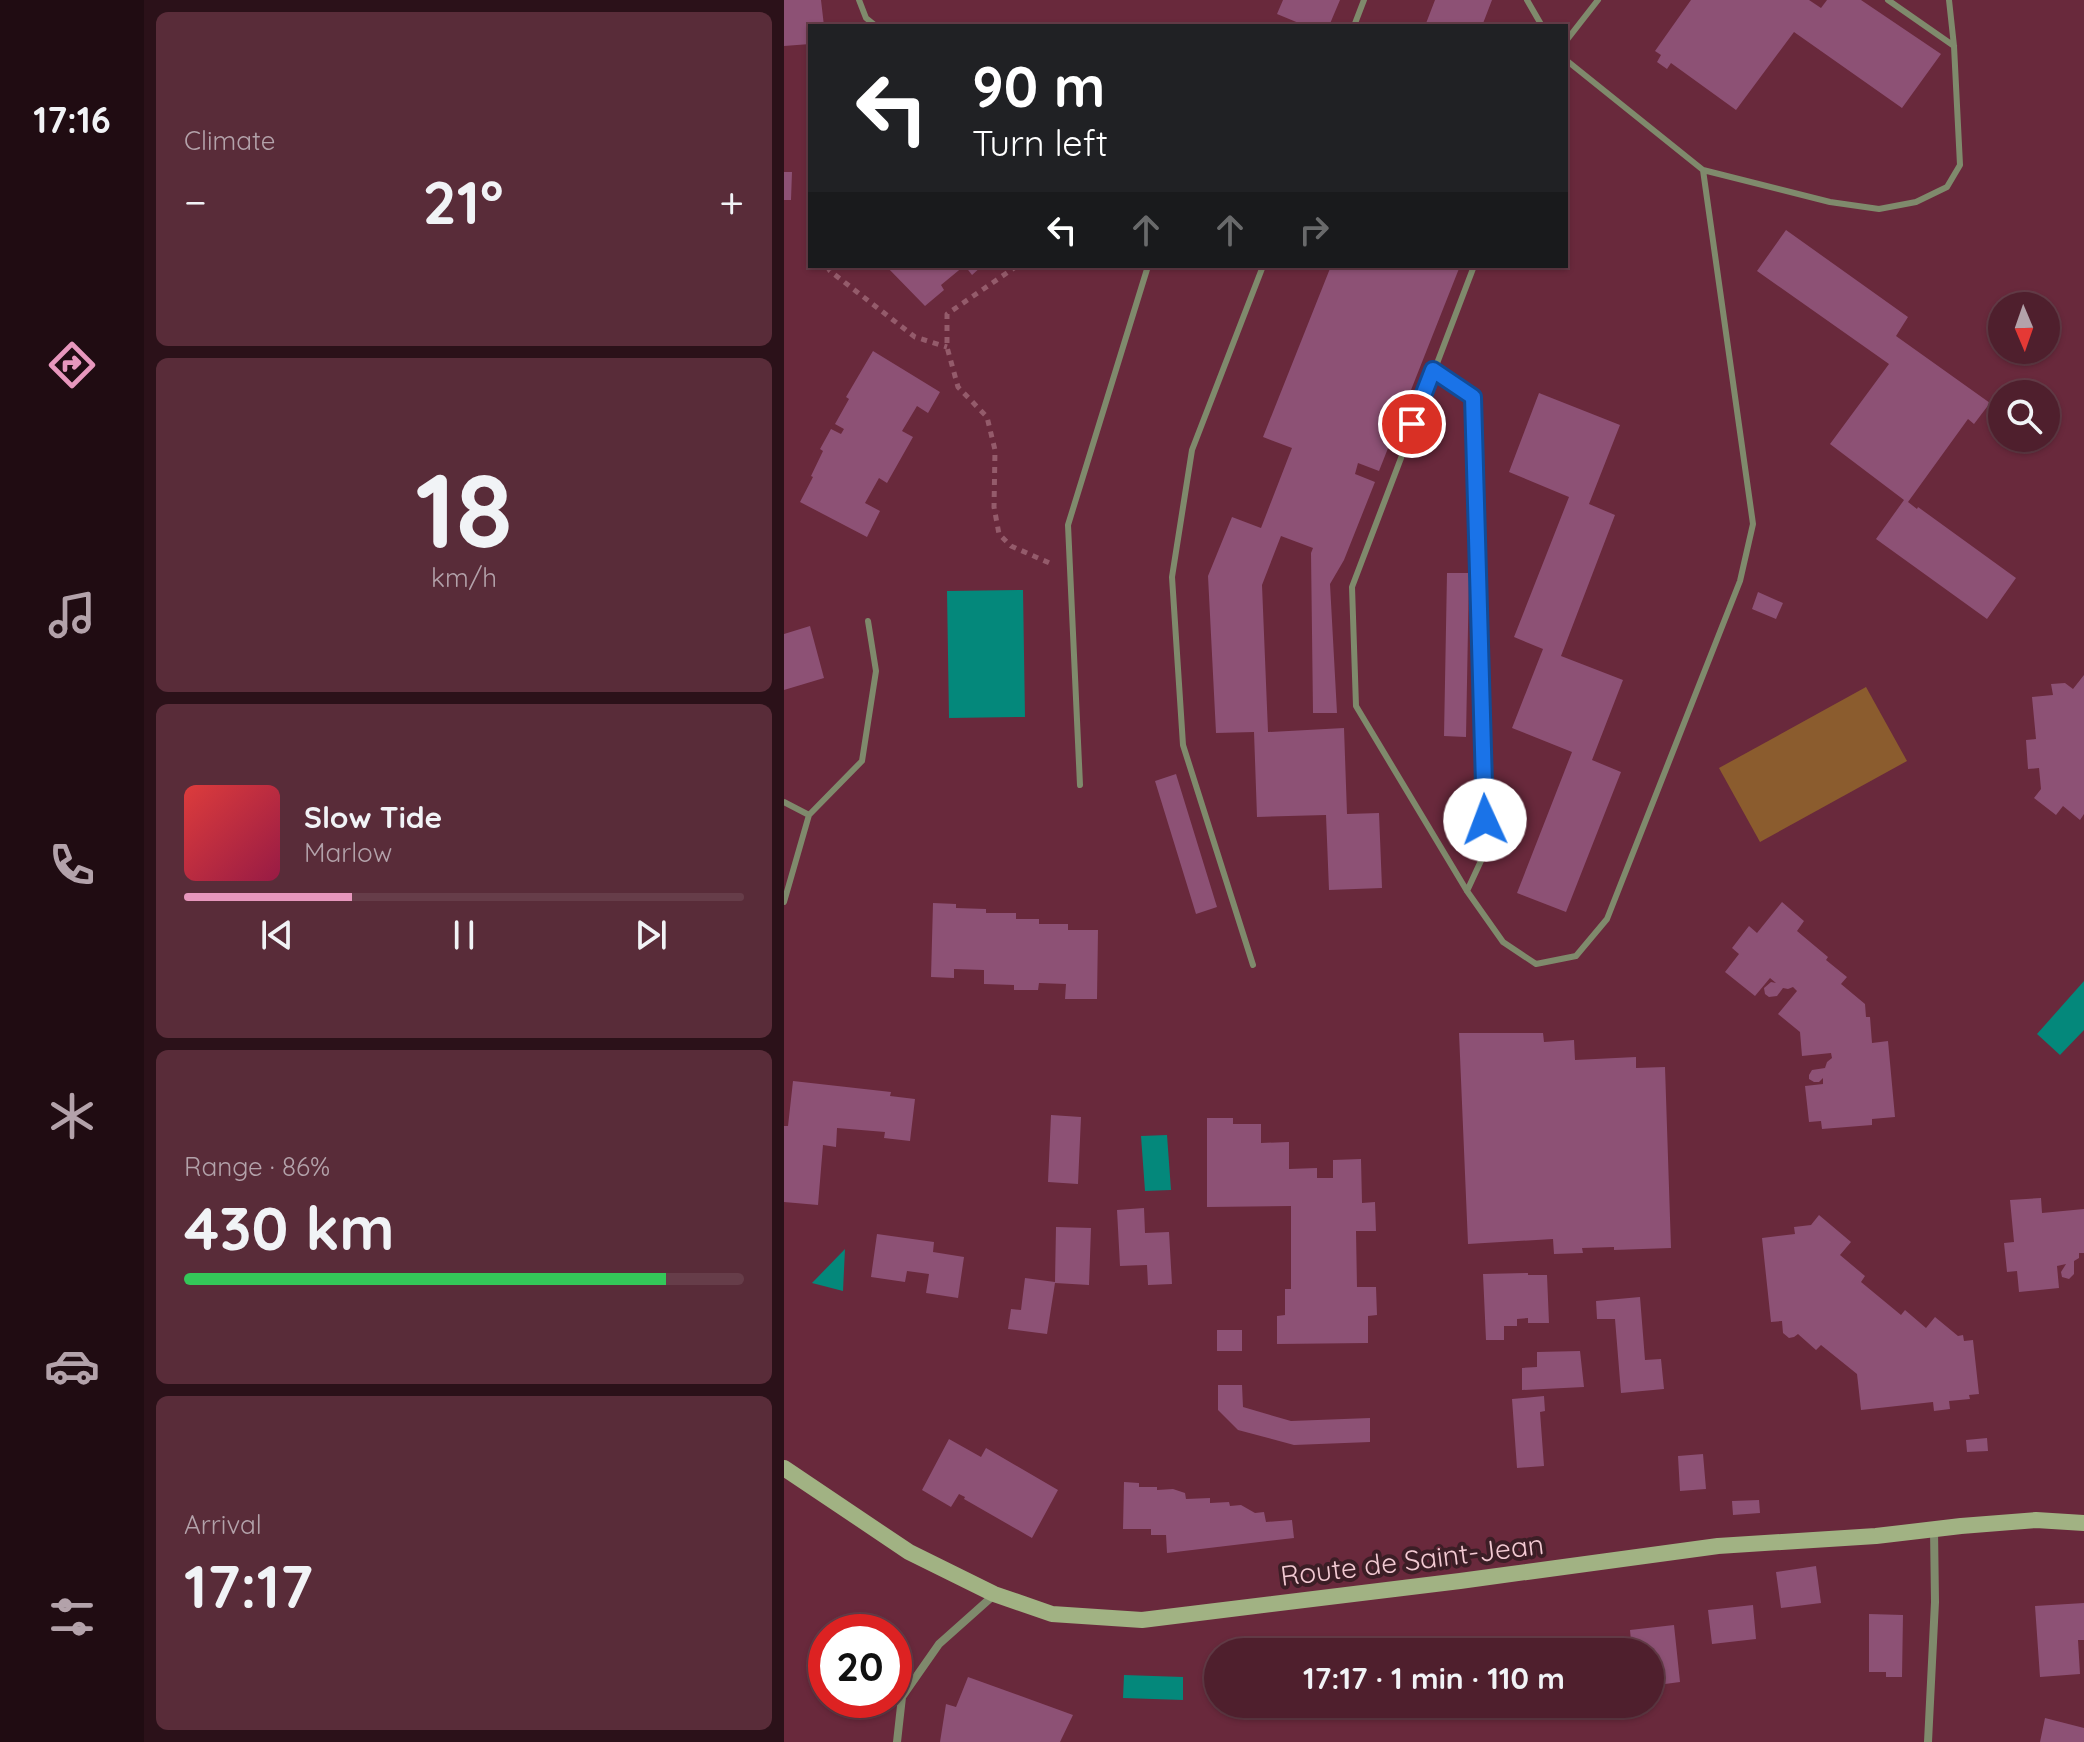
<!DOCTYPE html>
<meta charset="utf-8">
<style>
body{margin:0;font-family:Quicksand,sans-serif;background:#592c39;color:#f1f3f6;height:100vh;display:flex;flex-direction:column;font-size:30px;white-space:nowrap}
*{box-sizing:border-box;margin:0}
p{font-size:26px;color:#b3a2aa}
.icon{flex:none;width:44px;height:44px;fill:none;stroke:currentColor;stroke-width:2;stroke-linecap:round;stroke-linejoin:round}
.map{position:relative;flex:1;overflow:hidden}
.details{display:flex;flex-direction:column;gap:12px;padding:12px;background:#2b1119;width:640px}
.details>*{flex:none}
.guide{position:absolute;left:24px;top:24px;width:760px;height:244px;border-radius:0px;box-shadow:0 2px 6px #0004,0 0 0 2px #663d49;background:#202124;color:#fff;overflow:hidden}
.needle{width:52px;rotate:178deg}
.controls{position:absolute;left:1204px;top:292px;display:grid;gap:16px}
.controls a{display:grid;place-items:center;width:72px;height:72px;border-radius:50%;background:#4f1f2d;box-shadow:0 2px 6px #0004,0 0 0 2px #663d49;font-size:40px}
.speed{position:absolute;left:24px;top:1614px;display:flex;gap:16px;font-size:40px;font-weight:700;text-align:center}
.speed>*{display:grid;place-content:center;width:104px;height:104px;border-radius:50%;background:#4f1f2d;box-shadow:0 2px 6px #0004,0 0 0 2px #663d49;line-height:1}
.speed .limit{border:12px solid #d22;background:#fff;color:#111}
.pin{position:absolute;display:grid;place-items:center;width:68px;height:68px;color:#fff;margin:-34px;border:4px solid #fff;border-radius:50%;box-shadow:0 2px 8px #0007}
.me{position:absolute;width:88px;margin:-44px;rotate:358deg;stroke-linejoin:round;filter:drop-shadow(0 0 6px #0008)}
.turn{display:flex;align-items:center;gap:28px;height:168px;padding:0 32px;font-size:36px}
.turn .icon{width:104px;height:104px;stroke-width:2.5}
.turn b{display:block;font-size:56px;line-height:68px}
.lanes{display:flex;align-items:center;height:76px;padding:0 32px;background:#0003;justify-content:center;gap:40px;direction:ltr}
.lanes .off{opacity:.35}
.big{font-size:60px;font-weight:700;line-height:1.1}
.details .card{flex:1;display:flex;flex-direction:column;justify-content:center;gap:12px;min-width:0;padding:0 28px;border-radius:12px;background:#592c39}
.details .dial{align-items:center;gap:0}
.dial b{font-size:104px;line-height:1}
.song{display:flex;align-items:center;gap:24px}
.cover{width:96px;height:96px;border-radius:12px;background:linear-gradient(135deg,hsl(0 70% 55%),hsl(340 70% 35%))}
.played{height:8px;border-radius:4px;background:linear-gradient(90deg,#e797bd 30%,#663d49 30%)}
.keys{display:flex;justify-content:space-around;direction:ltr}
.heat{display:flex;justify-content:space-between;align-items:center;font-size:44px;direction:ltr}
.charge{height:12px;border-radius:6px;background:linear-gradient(90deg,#34c759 86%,#663d49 0)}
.trip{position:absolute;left:420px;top:1638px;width:460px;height:80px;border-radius:40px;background:#4f1f2d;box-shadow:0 2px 6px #0004,0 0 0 2px #663d49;font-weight:700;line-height:80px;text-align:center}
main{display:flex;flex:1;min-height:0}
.dock{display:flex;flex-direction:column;width:144px;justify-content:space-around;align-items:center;background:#200c12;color:#b3a2aa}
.dock .icon{width:56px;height:56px}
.dock .selected{color:#e797bd}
.dock b{font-size:36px;color:#f1f3f6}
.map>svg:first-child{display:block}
.green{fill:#8b5c2e}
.water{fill:#04887b}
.building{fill:#8d5175}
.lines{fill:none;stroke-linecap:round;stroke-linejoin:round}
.path{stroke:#945b6b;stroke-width:5;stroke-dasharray:6 6;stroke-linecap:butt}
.lane{stroke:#7f8a6c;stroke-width:6}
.street{stroke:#7f8a6c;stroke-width:8}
.secondary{stroke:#a1b283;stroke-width:16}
.route-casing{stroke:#114b97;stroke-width:20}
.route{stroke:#1a73e8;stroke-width:14}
.labels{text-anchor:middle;stroke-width:8;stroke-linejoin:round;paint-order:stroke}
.street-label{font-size:28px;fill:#f3cad3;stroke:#3c1e26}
</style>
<main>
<nav class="dock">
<b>17:16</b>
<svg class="icon selected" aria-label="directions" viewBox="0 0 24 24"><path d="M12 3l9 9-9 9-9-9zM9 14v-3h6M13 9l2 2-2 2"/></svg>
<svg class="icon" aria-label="music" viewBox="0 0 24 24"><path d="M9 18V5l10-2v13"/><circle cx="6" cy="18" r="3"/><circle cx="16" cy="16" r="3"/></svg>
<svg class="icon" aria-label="phone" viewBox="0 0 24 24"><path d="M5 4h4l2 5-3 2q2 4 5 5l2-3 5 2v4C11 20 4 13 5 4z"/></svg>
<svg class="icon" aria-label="climate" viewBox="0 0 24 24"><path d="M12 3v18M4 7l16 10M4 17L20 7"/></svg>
<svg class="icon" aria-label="car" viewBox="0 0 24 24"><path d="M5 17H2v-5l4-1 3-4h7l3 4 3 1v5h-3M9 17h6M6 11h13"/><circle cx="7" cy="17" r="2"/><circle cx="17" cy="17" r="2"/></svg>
<svg class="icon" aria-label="filters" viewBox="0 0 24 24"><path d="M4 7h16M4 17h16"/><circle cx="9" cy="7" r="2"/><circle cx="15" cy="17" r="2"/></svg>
</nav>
<section class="details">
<div class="card"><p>Climate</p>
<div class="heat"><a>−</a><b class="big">21°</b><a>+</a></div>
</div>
<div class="card dial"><b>18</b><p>km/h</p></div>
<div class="card">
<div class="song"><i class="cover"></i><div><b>Slow Tide</b><p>Marlow</p></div></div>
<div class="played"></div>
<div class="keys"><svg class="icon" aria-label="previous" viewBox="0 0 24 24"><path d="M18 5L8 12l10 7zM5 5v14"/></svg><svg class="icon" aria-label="pause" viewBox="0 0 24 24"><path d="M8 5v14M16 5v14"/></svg><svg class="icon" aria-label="next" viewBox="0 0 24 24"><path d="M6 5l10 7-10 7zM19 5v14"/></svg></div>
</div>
<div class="card"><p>Range · 86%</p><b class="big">430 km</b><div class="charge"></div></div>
<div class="card"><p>Arrival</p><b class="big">17:17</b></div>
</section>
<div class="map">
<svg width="1300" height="1742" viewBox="0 0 1300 1742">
<rect width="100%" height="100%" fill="#69293c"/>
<path class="green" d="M1082 687 1123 761 976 842 935 768Z"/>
<path class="water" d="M239 590 241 717 165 718 163 591Z
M1300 981V1030L1276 1055 1253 1034Z
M383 1135 387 1190 361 1191 357 1136Z
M61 1249 59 1291 28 1283Z
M340 1675 399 1677V1700L339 1698Z"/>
<path class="building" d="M0 0H37L40 26H26V44L0 46Z
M499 0H556L545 26H522L493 14Z
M651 0H708L698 26H641Z
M907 0H1025L1037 8 1043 0H1077L1157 54 1118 108 1010 32 952 110 887 63 883 69 873 62 877 55 871 51Z
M0 172H8L7 200H0Z
M1002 230 1124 317 1112 336 1206 403 1190 424 1184 419 1124 502 1133 509 1134 507 1232 578 1203 619 1092 539 1120 500 1046 444 1105 364 973 271Z
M102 266H180L157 285 160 290 141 306Z
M181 266H198L188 275Z
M547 266H676L595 471 574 463 571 474 591 482 560 560 546 584 553 713H529L527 553 529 548 497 536 478 585 484 732 560 728 563 814 595 813 598 888 545 890 542 815 473 817 470 732 432 733 424 576 448 517 477 528 508 448 479 437Z
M89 351 156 392 144 413 133 406 118 431 129 437 103 483 95 478 81 503 96 511 83 537 16 502 29 477 27 476 39 451 36 449 47 429 57 434 60 429 51 424 65 399 62 397Z
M755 393 836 425 805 504 831 515 777 656 839 680 808 760 837 772 782 912 733 893 788 752 728 728 759 649 730 637 785 497 725 472Z
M663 573H685L682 737 660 736Z
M974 592 999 603 992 619 968 609Z
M26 626 40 678 0 690V634Z
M1300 675V814L1296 820 1279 806 1272 815 1250 798 1257 789 1255 768 1244 769 1242 740 1252 739 1248 697 1269 695 1267 684 1281 683 1289 689Z
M392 774 433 907 412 914 371 781Z
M998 902 1020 921 1013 931 1044 957 1042 960 1063 977 1057 984 1081 1004 1082 1017H1086L1088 1043 1104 1041 1111 1117 1088 1119V1125L1038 1129 1037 1121 1025 1122 1021 1086 1039 1084V1078L1035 1082H1030L1025 1079V1075L1028 1070 1041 1068 1043 1062 1048 1058 1047 1053 1018 1056 1016 1032 994 1014 1013 991 1009 987 1004 989 999 988 993 996 985 997 981 994 980 988 987 982 992 983 986 978 971 996 941 972 955 954 948 948 965 926 973 933Z
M149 903 172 904V908L202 909V913H232V919H255V924H284V930H314L313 999H281L282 984 255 983 254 990H230V985L200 984V970L170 969V978L147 977Z
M675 1033H759L760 1042 790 1040 791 1060 852 1057V1068L881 1067 887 1248 830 1250V1247L798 1248 799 1253 770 1254 769 1239 684 1244Z
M9 1081 107 1092 106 1096 131 1099 126 1141 100 1138 101 1132 53 1128 52 1147 39 1145 34 1205 0 1202V1126H4Z
M267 1115 297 1117 294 1184 264 1182Z
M423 1118H449V1124H477V1143L505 1142V1169L533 1168V1178H549V1160L577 1159 578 1203 591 1202 592 1231H572L573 1287H592L593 1315 584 1316V1343L493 1344V1316L501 1315V1289H507V1206L423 1207Z
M1257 1198 1258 1213 1300 1209V1253H1295V1258L1290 1261V1274L1285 1279 1278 1277 1277 1272 1282 1264 1273 1266 1275 1288 1235 1292 1233 1271 1223 1272 1220 1243 1230 1242 1226 1200Z
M360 1208 361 1233 385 1232 388 1284 364 1285 363 1265 336 1266 333 1210Z
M1035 1215 1067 1242 1056 1255 1081 1276 1077 1282 1117 1315 1121 1310 1142 1328 1151 1317 1174 1336 1179 1335 1180 1341 1189 1340 1195 1394 1185 1395 1186 1399 1165 1401 1166 1409 1150 1411 1149 1402 1077 1410 1073 1374 1037 1345 1032 1350 1014 1334 1010 1337 1005 1338 999 1333 998 1321 987 1322 978 1238 1011 1234 1010 1227 1027 1225Z
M272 1227 307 1228 305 1285 271 1283 263 1334 224 1329 227 1309 237 1310 241 1278 271 1282Z
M93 1234 150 1242 149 1252 180 1257 174 1298 142 1293 145 1274 123 1271 121 1282 87 1277Z
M744 1273V1275H763L765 1323H744V1318L733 1319V1326H720V1340H702L699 1274Z
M856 1297 861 1360 877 1359 880 1389 837 1393 831 1319H813L812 1301Z
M433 1330H458V1351H433Z
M796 1351 800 1387 738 1390V1368L753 1367V1352Z
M434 1385H458L459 1407 507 1421 586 1418V1442L510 1445 454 1430 434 1410Z
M760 1396 761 1411 756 1412 760 1466 733 1468 728 1399Z
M1203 1438 1204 1451 1183 1452 1182 1440Z
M165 1439 197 1457 202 1448 274 1490 248 1538 180 1499 181 1497 175 1494 167 1507 138 1490Z
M919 1454 922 1489 896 1491 894 1456Z
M340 1482 355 1483V1487H373V1490L389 1489 401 1493 402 1499 426 1498V1503L445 1502 446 1506 457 1505 471 1513 480 1512 482 1522 508 1520 510 1538 383 1553 382 1535H367V1529H339Z
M975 1500 976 1513 949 1515 948 1501Z
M1032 1566 1037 1603 997 1608 992 1572Z
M1300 1603V1640H1294L1296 1674 1256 1677 1251 1606Z
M969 1605 972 1639 928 1644 924 1610Z
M1085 1614 1119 1615 1118 1677H1102V1672H1085Z
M890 1625 896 1682 866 1686V1652H848L846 1630Z
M184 1677 289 1715 276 1742H156L162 1704 172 1707Z
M1261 1718 1300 1728V1742H1256Z"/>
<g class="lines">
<path class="path" d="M43 266 46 271 131 337 163 347
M233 266 163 314V347L174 387 203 417 211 450 210 507 215 534 227 546 270 565"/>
<path class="lane" d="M75 0 82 18 92 26
M743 0 758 26
M1104 0 1170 46
M570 26 580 0
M782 41 814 0
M782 60 919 170 1046 202 1095 209 1132 202 1163 187 1176 165 1170 46 1165 0
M690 266 568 587 572 706 683 891 719 942 752 964 792 956 823 919 956 581 969 524 919 170
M649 370 689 397 702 850 683 891
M296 785 284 525 364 266
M0 802 25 815
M0 902 25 815 78 761 92 671 84 621
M469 965 399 745 388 577 408 450 479 266"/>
<path class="street" d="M113 1742 118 1697 155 1644 210 1595
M1144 1742 1151 1602 1150 1529"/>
<path class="secondary" d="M0 1468 125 1552 210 1594 268 1614 358 1620 676 1581 934 1546 1092 1536 1177 1526 1252 1520 1300 1523"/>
</g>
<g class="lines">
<defs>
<path id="route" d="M628 424 649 370 689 397 701 820"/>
</defs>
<use href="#route" class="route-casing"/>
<use href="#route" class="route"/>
</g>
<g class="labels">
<g class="street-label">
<text transform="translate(628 1560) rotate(-7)" y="10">Route de Saint-Jean</text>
</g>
</g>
</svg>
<div class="controls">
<a><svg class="needle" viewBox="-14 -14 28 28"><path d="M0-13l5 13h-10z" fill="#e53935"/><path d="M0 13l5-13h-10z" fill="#b3a2aa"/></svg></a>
<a><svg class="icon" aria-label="search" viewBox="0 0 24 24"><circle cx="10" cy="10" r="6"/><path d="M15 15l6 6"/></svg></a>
</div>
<div class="speed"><div class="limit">20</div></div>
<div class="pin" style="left:628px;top:424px;background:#d93025"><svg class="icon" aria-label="arrive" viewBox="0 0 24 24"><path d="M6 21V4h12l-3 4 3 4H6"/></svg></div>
<svg class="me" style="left:701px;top:820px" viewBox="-20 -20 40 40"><circle r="19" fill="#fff"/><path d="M0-13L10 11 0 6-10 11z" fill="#1a73e8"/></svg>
<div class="trip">17:17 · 1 min · 110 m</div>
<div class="guide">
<div class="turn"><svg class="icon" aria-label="left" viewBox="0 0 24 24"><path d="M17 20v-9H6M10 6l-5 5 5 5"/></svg><div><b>90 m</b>Turn left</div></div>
<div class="lanes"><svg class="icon" aria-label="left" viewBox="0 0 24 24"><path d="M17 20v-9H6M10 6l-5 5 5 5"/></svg><svg class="icon off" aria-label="ahead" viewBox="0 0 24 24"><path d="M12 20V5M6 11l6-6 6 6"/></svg><svg class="icon off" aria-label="ahead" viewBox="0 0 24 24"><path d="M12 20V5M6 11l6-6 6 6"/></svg><svg class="icon off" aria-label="right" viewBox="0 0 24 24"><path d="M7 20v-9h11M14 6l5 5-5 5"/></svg></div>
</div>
</div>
</main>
